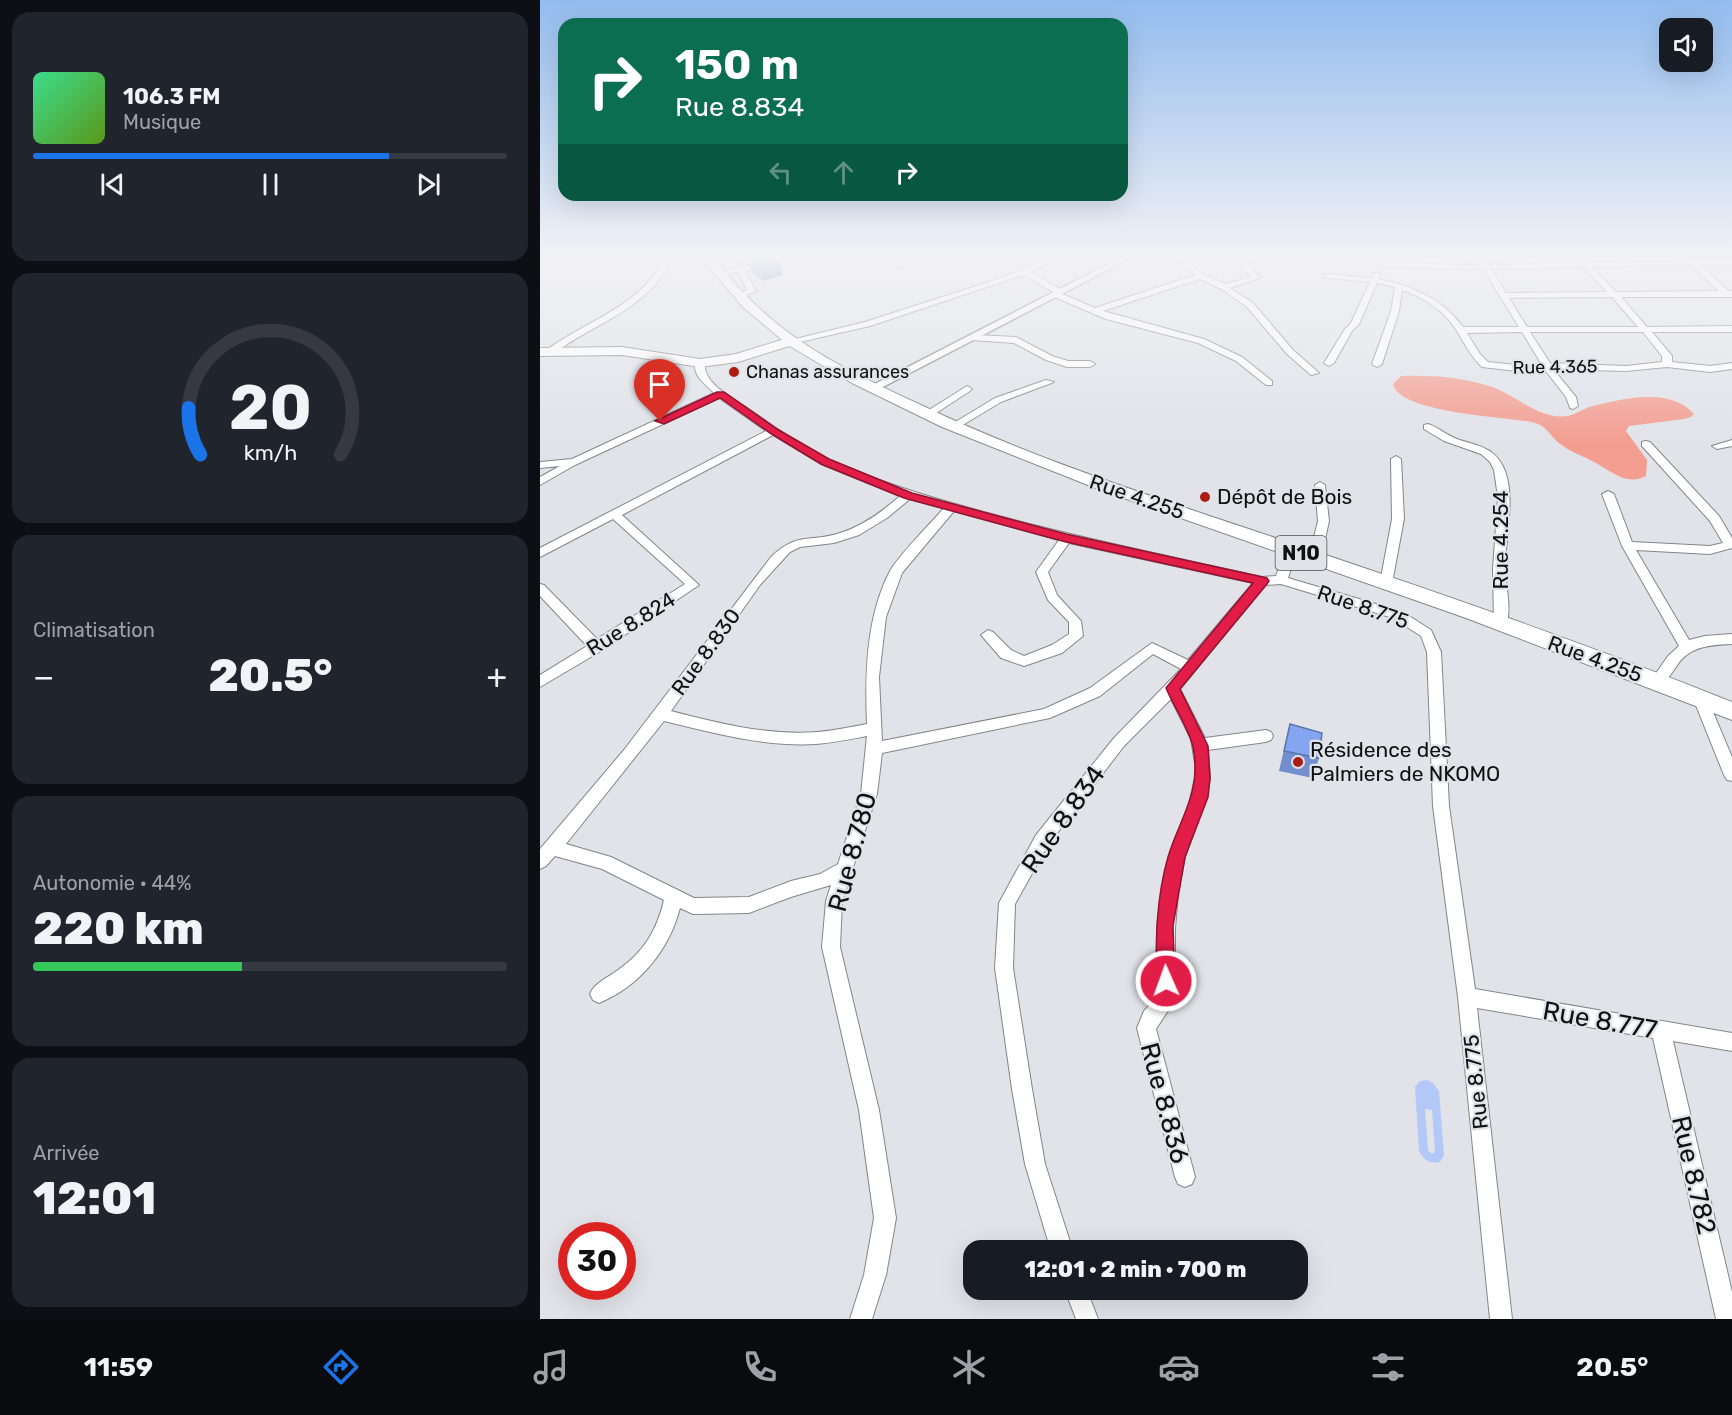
<!DOCTYPE html>
<html lang="fr">
<meta charset="utf-8">
<style>
body{margin:0;font-family:Rubik,sans-serif;background:#20242c;color:#f1f3f6;height:100vh;display:flex;flex-direction:column;font-size:22px;white-space:nowrap}
*{box-sizing:border-box;margin:0}
p{font-size:20px;color:#9ea1a6}
.icon{flex:none;width:33px;height:33px;fill:none;stroke:currentColor;stroke-width:2;stroke-linecap:round;stroke-linejoin:round}
.map{position:relative;flex:1;overflow:hidden}
.details{display:flex;flex-direction:column;gap:12px;padding:12px;background:#0d0f14;width:540px}
.details>*{flex:none}
.hud{position:absolute;left:18px;top:18px;width:570px;height:183px;border-radius:18px;box-shadow:0 6px 24px #0002;background:#0b6e4f;color:#fff;overflow:hidden}
.controls{position:absolute;left:1119px;top:18px;display:grid;gap:12px}
.controls a{display:grid;place-items:center;width:54px;height:54px;border-radius:12px;background:#171b24;box-shadow:0 6px 24px #0002;font-size:30px}
.speed{position:absolute;left:18px;top:1222px;display:flex;gap:12px;font-size:30px;font-weight:700;text-align:center}
.speed>*{display:grid;place-content:center;width:78px;height:78px;border-radius:50%;background:#171b24;box-shadow:0 6px 24px #0002;line-height:1}
.speed .limit{border:9px solid #d22;background:#fff;color:#111}
.pin{position:absolute;display:grid;place-items:center;width:51px;height:51px;color:#fff;margin:-62px -26px;border-radius:50% 50% 50% 0;rotate:-45deg;box-shadow:0 0 6px #0007}
.pin .icon{rotate:45deg}
.me{position:absolute;width:66px;margin:-33px;rotate:358deg;stroke-linejoin:round;filter:drop-shadow(0 0 4px #0008)}
.turn{display:flex;align-items:center;gap:21px;height:126px;padding:0 18px;font-size:27px}
.turn .icon{width:78px;height:78px;stroke-width:2.5}
.turn b{display:block;font-size:42px;line-height:51px}
.lanes{display:flex;align-items:center;height:57px;padding:0 18px;background:#0003;justify-content:center;gap:30px;direction:ltr}
.lanes .off{opacity:.35}
.big{font-size:45px;font-weight:800;line-height:1.1}
.details .tile{flex:1;display:flex;flex-direction:column;justify-content:center;gap:9px;min-width:0;padding:0 21px;border-radius:18px;background:#20242c}
.details .dial{align-items:center;gap:0}
.dial svg{height:156px;overflow:visible;fill:none;stroke:#363941;stroke-width:7;stroke-linecap:round;text-anchor:middle}
.dial text{fill:#f1f3f6;stroke:none}
.song{display:flex;align-items:center;gap:18px}
.cover{width:72px;height:72px;border-radius:9px;background:linear-gradient(135deg,hsl(150 70% 55%),hsl(90 70% 35%))}
.played{height:6px;border-radius:3px;background:linear-gradient(90deg,#1a73e8 75%,#363941 75%)}
.keys{display:flex;justify-content:space-around;direction:ltr}
.heat{display:flex;justify-content:space-between;align-items:center;font-size:33px;direction:ltr}
.charge{height:9px;border-radius:4px;background:linear-gradient(90deg,#34c759 44%,#363941 0)}
.trip{position:absolute;left:423px;top:1240px;width:345px;height:60px;border-radius:18px;background:#171b24;box-shadow:0 6px 24px #0002;font-weight:800;line-height:60px;text-align:center}
.dock{display:flex;height:96px;justify-content:space-around;align-items:center;background:#090b0e;color:#9ea1a6}
.dock .icon{width:42px;height:42px}
.dock .current{color:#1a73e8}
.dock b{font-size:27px;color:#f1f3f6}
main{display:flex;flex:1;min-height:0}
.map>svg:first-child{display:block}
.green{fill:#f39e91}
.water{fill:#b3c8f7;fill-rule:evenodd}
.lines{fill:none;stroke-linecap:round;stroke-linejoin:round}
.minor-casing{stroke:#83858a;stroke-width:2}
.tertiary-casing{stroke:#83858a;stroke-width:3}
.primary-casing{stroke:#83858a;stroke-width:2}
.trunk-casing{stroke:#83858a;stroke-width:2}
.minor{fill:#fff;fill-rule:evenodd}
.tertiary{fill:#fff;fill-rule:evenodd}
.primary{fill:#fff;fill-rule:evenodd}
.trunk{fill:#fff;fill-rule:evenodd}
.wall{fill:#728ecf}
.shaded-wall{fill:#5d74a9}
.building{fill:#85a5f1;stroke:#5d74a9;stroke-width:1.5}
.route{fill:#e11d48;stroke:#92132f;stroke-width:1.5}
.poi-dot{fill:#ac1c12;stroke:#e1e3e9;stroke-width:2}
.labels{text-anchor:middle;stroke-width:4.5;stroke-linejoin:round;paint-order:stroke}
.far-street-label{font-size:18px;fill:#0f1012;stroke:#e1e3e9}
.far-poi-label{font-size:18px;fill:#0f1012;stroke:#e1e3e9;text-anchor:start}
.shield{fill:#e1e3e9;stroke:#4e4f52;stroke-width:1.5}
.shield-label{font-size:20px;font-weight:bold;fill:#0f1012}
.street-label{font-size:21px;fill:#0f1012;stroke:#e1e3e9}
.poi-label{font-size:21px;fill:#0f1012;stroke:#e1e3e9;text-anchor:start}
.near-street-label{font-size:26px;fill:#0f1012;stroke:#e1e3e9}
</style>
<main>
<section class="details">
<div class="tile">
<div class="song"><i class="cover"></i><div><b>106.3 FM</b><p>Musique</p></div></div>
<div class="played"></div>
<div class="keys"><svg class="icon" aria-label="previous" viewBox="0 0 24 24"><path d="M18 5L8 12l10 7zM5 5v14"/></svg><svg class="icon" aria-label="pause" viewBox="0 0 24 24"><path d="M8 5v14M16 5v14"/></svg><svg class="icon" aria-label="next" viewBox="0 0 24 24"><path d="M6 5l10 7-10 7zM19 5v14"/></svg></div>
</div>
<div class="tile dial"><svg viewBox="0 0 100 80">
<path d="M14 69A42 42 0 1 1 86 69"/>
<path d="M14 69A42 42 0 0 1 8 45" stroke="#1a73e8"/>
<text x="50" y="56" font-size="32" font-weight="700">20</text>
<text x="50" y="72" font-size="11">km/h</text>
</svg></div>
<div class="tile"><p>Climatisation</p>
<div class="heat"><a>−</a><b class="big">20.5°</b><a>+</a></div>
</div>
<div class="tile"><p>Autonomie · 44%</p><b class="big">220 km</b><div class="charge"></div></div>
<div class="tile"><p>Arrivée</p><b class="big">12:01</b></div>
</section>
<div class="map">
<svg width="1192" height="1319" viewBox="0 0 1192 1319">
<rect width="100%" height="100%" fill="#e1e3e9"/>
<path class="green" d="M861 376C891 375 923 377 952 387 976 395 999 420 1028 416 1035 414 1042 410 1049 407 1080 399 1130 386 1154 414L1151 417 1144 419 1089 426 1086 431 1107 460 1106 476C1085 487 1069 469 1052 461 1041 455 1028 451 1019 443 1009 435 1006 424 991 422 966 417 859 413 853 384Z"/>
<path class="water" d="M887 1080 893 1083 899 1091 904 1155 900 1162C889 1164 885 1161 879 1151L875 1087 880 1081ZM885 1109 892 1110 895 1152 892 1154 888 1150Z"/>
<g class="lines">
<defs>
<path id="minor" d="M124 259H132C108 309 57 322 14 353H8V349C48 320 101 306 124 259Z
M186 259H194L202 267 238 259H250L205 271 216 291 200 298 196 296 207 290 198 272 180 276 176 274 195 268Z
M348 259H356L365 266 358 268Z
M510 259H520L490 272 522 290V294L555 308 655 275 638 259H646L663 274 685 284 711 277 696 259H704L720 278 690 288 713 303 753 350 779 373 771 375 747 354 707 307 681 289 660 279 563 311 664 339 702 357 732 381V385H726L696 361 658 343 566 319 512 296 513 292 483 275 330 326 251 344 247 341 325 322 458 279Z
M1036 259H1044L1048 263 1146 261V259L1154 260H1192V264L1159 265 1189 291H1192V297H1081L1107 327 1192 326V332H1112L1132 356V362L1170 366 1192 363V369L1170 372 1127 367 1086 371 1013 369 1036 397 1038 406 1033 409 1030 408 1026 397 1005 370 996 373 942 367C930 356 924 342 915 328 903 310 883 297 862 290L859 311 842 364 837 367 832 364 851 311 855 287 837 283 819 324 812 331 794 363 789 366 784 363 805 329 811 323 830 282 788 278H785V274L832 278 834 273H840L839 279C872 286 903 299 923 327H979L943 269 841 267 837 265 841 263 941 265 939 262 943 260 948 265 1039 263ZM1150 265 1179 291 1076 292 1052 267ZM1044 267 1067 292 966 293 951 269ZM1072 297 1098 327H987L969 298ZM982 332 1002 365 995 367 948 362 940 354 927 333ZM990 332H1103L1122 356V362L1086 366 1010 363Z
M435 335 476 337 512 356 528 361H550L555 364 550 367H527L506 360 474 343 432 340V336Z
M160 360 165 363C162 382 192 398 206 407 233 426 261 447 291 461 344 484 399 500 455 515 543 539 633 557 722 577L736 576 745 549 751 545 757 549 748 578 863 612 891 630 901 652 909 806 935 989 1192 1033V1051L1133 1041 1192 1292V1319H1176L1113 1038 937 1008 972 1319H950L918 997 893 806 887 652 881 636 853 618 741 584 725 585 640 689 665 738 726 730 731 732 733 736 731 740 726 742 668 750 670 778 668 791 645 857 638 893 635 928V1000L616 1029 655 1177 652 1184 645 1187 638 1184 635 1177 597 1028 604 1011 617 997V928L621 893 629 857 649 804 655 778V763L651 739 631 699 584 746 508 845 475 904 473 968 492 1089 505 1164 533 1251H511L485 1164 472 1089 455 968 459 903 496 835 574 738 641 669 613 654 560 696 510 718 342 753 337 794 302 901 300 947 339 1110 356 1218 346 1275 332 1319H310L324 1275 334 1218 319 1110 282 947 286 901 291 885 251 897 209 913 153 914 140 908C129 950 100 986 59 1003L53 1000 50 994C54 983 69 977 78 970 104 952 117 930 124 900L62 869 15 856 6 866 0 869V849L84 750 231 557C258 531 270 543 300 533 323 526 343 511 360 496L281 464 233 435 82 515 159 585 61 651 0 687V675L47 646 0 596V584L4 585 57 639 145 584 73 519 0 557V548L226 431 179 398 35 465 0 485V477L20 466 0 468V462L32 459 174 393C165 384 153 376 155 363ZM370 499 404 508C389 525 360 554 350 571 326 617 325 674 327 724 310 727 293 731 277 732 228 736 177 723 131 711L220 585 250 552 260 547 294 543 319 535 347 518ZM414 511 519 540 496 572 508 600 529 622V634L512 645 484 656 471 650 453 632 448 630 441 635 461 658 484 666 522 653 543 636 541 621 517 595 508 572 529 543 713 583 648 660 612 643 550 688 504 709 342 741 339 677 346 617 362 573ZM124 721C173 733 225 747 276 744 293 743 310 739 327 736L321 794 298 864 280 874 251 881 209 897 154 898 71 857 26 844Z
M506 380 514 382 461 402 416 429 412 430 407 427 455 398Z
M427 386 432 389 430 391 390 417H382L381 415Z
M888 424C898 427 906 435 917 439 928 443 941 445 951 452 982 474 965 535 965 567 965 586 973 610 965 627L960 629 954 624 953 569 958 497 954 470 950 462 941 454 904 441 884 429V425Z
M1192 440V446L1177 449 1172 446Z
M1106 441 1110 442 1179 516 1192 538V548L1170 554 1096 550 1149 640 1165 636 1192 634V644C1174 645 1156 645 1142 659 1134 667 1125 690 1112 686L1110 682 1128 656 1139 646 1082 546 1062 494 1068 491 1074 494 1092 542 1170 546 1183 543 1170 521 1102 446V442Z
M856 456 861 459 864 519 852 583 846 587 840 583 852 519 851 459Z
M780 482 785 485 789 521 781 557 775 561 769 557 778 521 775 485Z
M1160 692 1165 694 1167 698 1192 757V781L1187 780 1184 775 1153 698 1155 694Z
M525 1290H547L558 1319H536Z"/>
<path id="tertiary" d="M578 259H589L337 390H329L327 388Z"/>
<path id="primary" d="M251 337 256 338 258 341 256 344 198 362 160 367 82 355 0 356V348L82 347 160 359 196 354Z"/>
<path id="trunk" d="M162 259H174C195 285 218 310 245 330 287 362 336 384 383 406 507 465 639 505 768 549 911 597 1052 646 1192 702V720L926 618 558 489 402 427 312 383 248 345 203 307Z"/>
</defs>
<use href="#minor" class="minor-casing"/>
<use href="#tertiary" class="tertiary-casing"/>
<use href="#primary" class="primary-casing"/>
<use href="#trunk" class="trunk-casing"/>
<use href="#minor" class="minor"/>
<use href="#tertiary" class="tertiary"/>
<use href="#primary" class="primary"/>
<use href="#trunk" class="trunk"/>
</g>
<path class="wall" d="M207 259H235L238 261 243 275 223 281 212 272Z
M750 724 779 758 773 778 739 771Z"/>
<path class="shaded-wall" d="M238 261 243 275 223 281 218 267Z"/>
<path class="building" d="M208 259H235L238 261 218 267Z
M750 724 782 733 779 758 744 751Z"/>
<linearGradient id="sky" x2="0" y2="1"><stop stop-color="#93bcee"/><stop offset="0.58" stop-color="#f2f2f5"/><stop offset="1" stop-color="#f2f2f5" stop-opacity="0"/></linearGradient>
<rect width="1192" height="443" fill="url(#sky)"/>
<path class="route" d="M177 392H184L237 429 289 459 372 493 526 534 727 578 729 581 727 584 640 689 668 746 670 778 668 797 645 857 633 926 635 981 632 988 626 990 619 988 616 981C616 939 616 899 628 857 640 817 662 793 653 747 649 729 633 705 626 688L713 583 526 542 364 498 281 464 230 433 180 398 124 424 115 421Z"/>
<g class="poi-dot">
<circle cx="194" cy="372" r="6"/>
<circle cx="665" cy="497" r="6"/>
<circle cx="758" cy="762" r="6"/>
</g>
<g class="labels">
<g class="far-street-label">
<text transform="translate(1015 367) rotate(-1)" y="6">Rue 4.365</text>
</g>
<g class="far-poi-label">
<text x="206" y="378">Chanas assurances</text>
</g>
<rect class="shield" x="735.5" y="536" width="51" height="34" rx="4.5"/>
<g class="shield-label">
<text x="761" y="560">N10</text>
</g>
<g class="street-label">
<text transform="translate(597 497) rotate(19)" y="7">Rue 4.255</text>
<text transform="translate(961 540) rotate(-90)" y="7">Rue 4.254</text>
<text transform="translate(823 607) rotate(19)" y="7">Rue 8.775</text>
<text transform="translate(91 624) rotate(-32)" y="7">Rue 8.824</text>
<text transform="translate(166 652) rotate(-54)" y="7">Rue 8.830</text>
<text transform="translate(1055 659) rotate(20)" y="7">Rue 4.255</text>
<text transform="translate(936 1082) rotate(-96)" y="7">Rue 8.775</text>
</g>
<g class="poi-label">
<text x="677" y="504">Dépôt de Bois</text>
<text x="770" y="757">Résidence des<tspan x="770" dy="24">Palmiers de NKOMO</tspan></text>
</g>
<g class="near-street-label">
<text transform="translate(523 819) rotate(-55)" y="9">Rue 8.834</text>
<text transform="translate(312 852) rotate(-75)" y="9">Rue 8.780</text>
<text transform="translate(1060 1020) rotate(10)" y="9">Rue 8.777</text>
<text transform="translate(625 1103) rotate(75)" y="9">Rue 8.836</text>
<text transform="translate(1154 1175) rotate(77)" y="9">Rue 8.782</text>
</g>
</g>
</svg>
<div class="controls">
<a><svg class="icon" aria-label="sound" viewBox="0 0 24 24"><path d="M4 9h4l5-4v14l-5-4H4zM17 9q2 3 0 6"/></svg></a>
</div>
<div class="speed"><div class="limit">30</div></div>
<div class="pin" style="left:120px;top:421px;background:#d93025"><svg class="icon" aria-label="arrive" viewBox="0 0 24 24"><path d="M6 21V4h12l-3 4 3 4H6"/></svg></div>
<svg class="me" style="left:626px;top:981px" viewBox="-20 -20 40 40"><circle r="17" fill="#e11d48" stroke="#fff" stroke-width="3"/><path d="M0-11L8 9 0 5-8 9z" fill="#fff"/></svg>
<div class="trip">12:01 · 2 min · 700 m</div>
<div class="hud">
<div class="turn"><svg class="icon" aria-label="right" viewBox="0 0 24 24"><path d="M7 20v-9h11M14 6l5 5-5 5"/></svg><div><b>150 m</b>Rue 8.834</div></div>
<div class="lanes"><svg class="icon off" aria-label="left" viewBox="0 0 24 24"><path d="M17 20v-9H6M10 6l-5 5 5 5"/></svg><svg class="icon off" aria-label="ahead" viewBox="0 0 24 24"><path d="M12 20V5M6 11l6-6 6 6"/></svg><svg class="icon" aria-label="right" viewBox="0 0 24 24"><path d="M7 20v-9h11M14 6l5 5-5 5"/></svg></div>
</div>
</div>
</main>
<nav class="dock">
<b>11:59</b>
<svg class="icon current" aria-label="directions" viewBox="0 0 24 24"><path d="M12 3l9 9-9 9-9-9zM9 14v-3h6M13 9l2 2-2 2"/></svg>
<svg class="icon" aria-label="music" viewBox="0 0 24 24"><path d="M9 18V5l10-2v13"/><circle cx="6" cy="18" r="3"/><circle cx="16" cy="16" r="3"/></svg>
<svg class="icon" aria-label="phone" viewBox="0 0 24 24"><path d="M5 4h4l2 5-3 2q2 4 5 5l2-3 5 2v4C11 20 4 13 5 4z"/></svg>
<svg class="icon" aria-label="climate" viewBox="0 0 24 24"><path d="M12 3v18M4 7l16 10M4 17L20 7"/></svg>
<svg class="icon" aria-label="car" viewBox="0 0 24 24"><path d="M5 17H2v-5l4-1 3-4h7l3 4 3 1v5h-3M9 17h6M6 11h13"/><circle cx="7" cy="17" r="2"/><circle cx="17" cy="17" r="2"/></svg>
<svg class="icon" aria-label="filters" viewBox="0 0 24 24"><path d="M4 7h16M4 17h16"/><circle cx="9" cy="7" r="2"/><circle cx="15" cy="17" r="2"/></svg>
<b>20.5°</b>
</nav>
